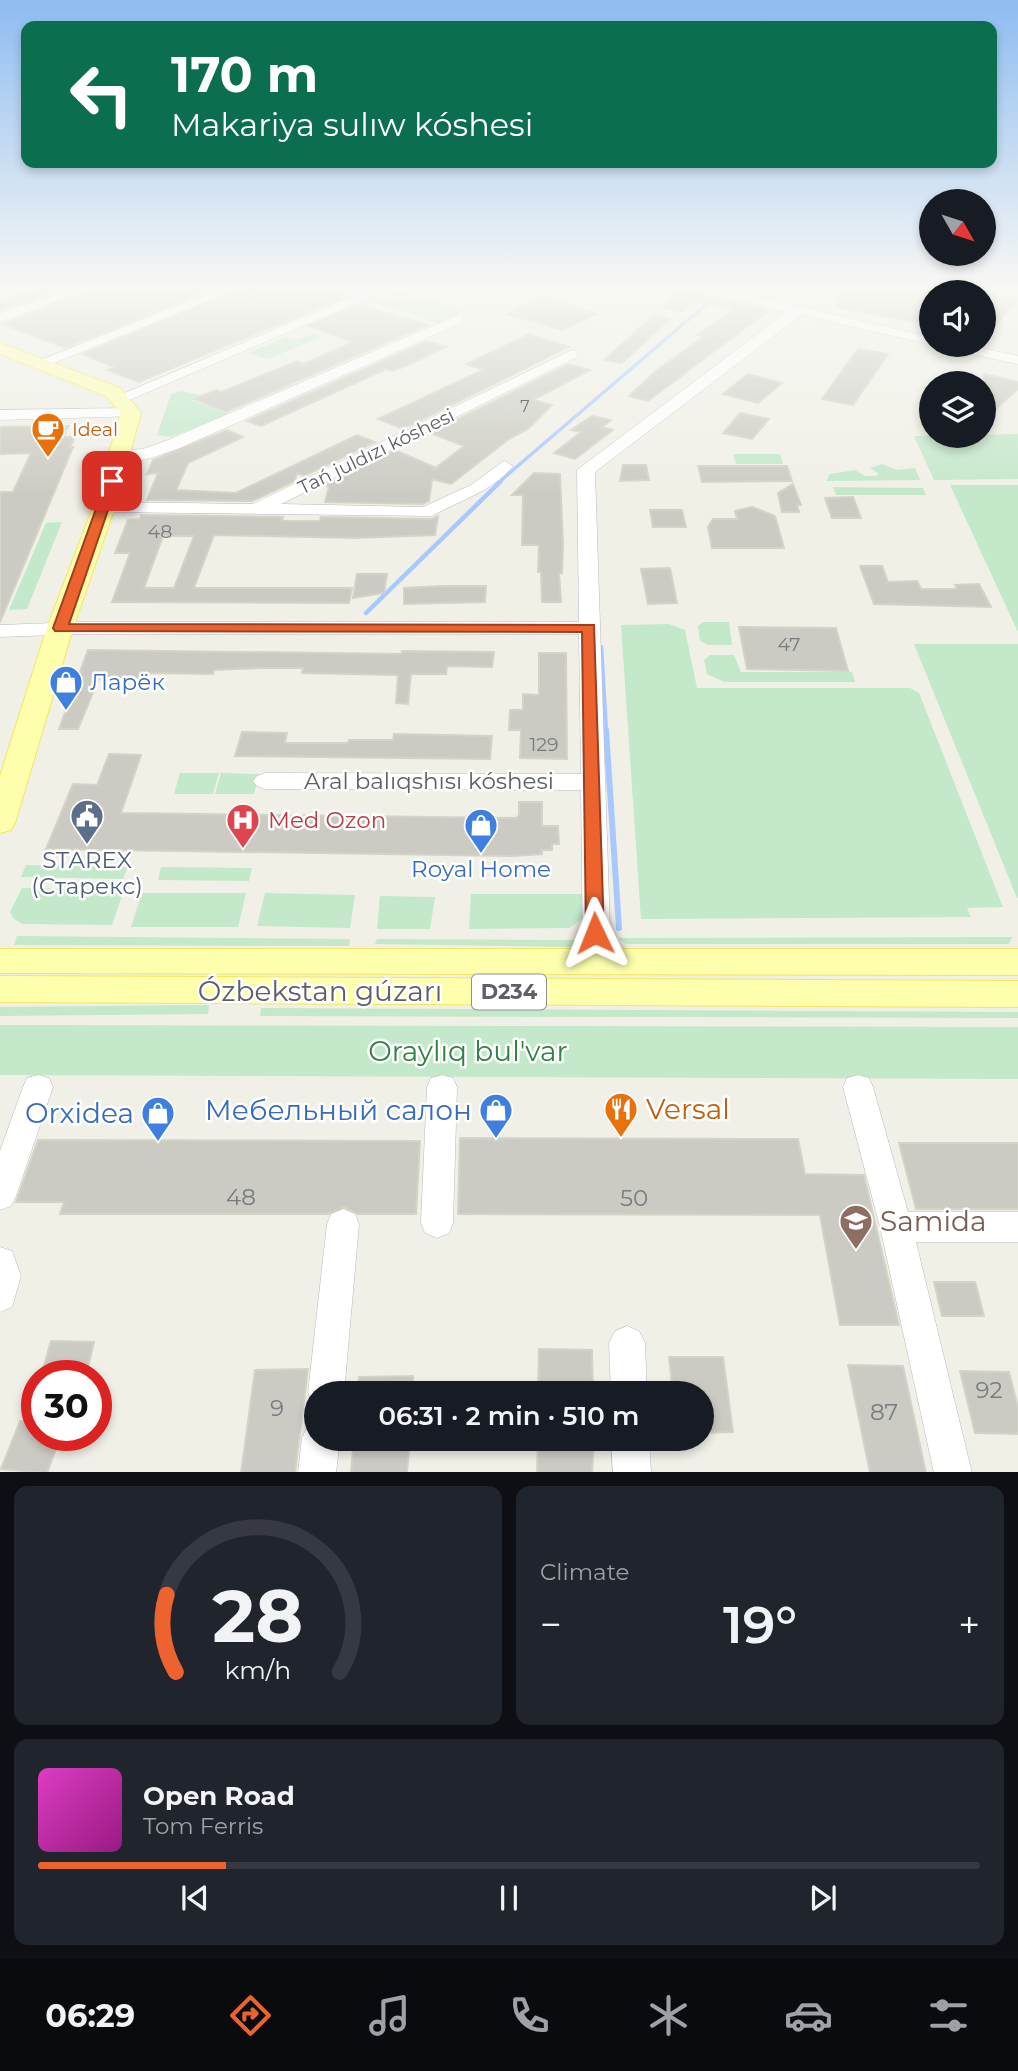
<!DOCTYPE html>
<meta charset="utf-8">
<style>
body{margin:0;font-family:Montserrat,sans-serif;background:#20242c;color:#f1f3f6;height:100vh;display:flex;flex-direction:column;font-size:26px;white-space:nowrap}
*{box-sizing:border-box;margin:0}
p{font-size:23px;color:#9ea1a6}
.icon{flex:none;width:38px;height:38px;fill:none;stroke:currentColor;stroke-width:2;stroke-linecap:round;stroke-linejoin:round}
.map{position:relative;height:1472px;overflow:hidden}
.details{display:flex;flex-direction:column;gap:14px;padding:14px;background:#0d0f14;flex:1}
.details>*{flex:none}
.hud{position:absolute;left:21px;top:21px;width:976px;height:147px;border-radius:14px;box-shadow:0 4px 10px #0003;background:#0b6e4f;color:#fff;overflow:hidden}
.needle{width:46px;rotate:129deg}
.buttons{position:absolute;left:919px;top:189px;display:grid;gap:14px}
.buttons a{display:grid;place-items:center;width:77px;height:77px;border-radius:50%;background:#171b24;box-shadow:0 4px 10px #0003;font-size:35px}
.speed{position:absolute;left:21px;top:1360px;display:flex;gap:14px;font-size:35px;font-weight:700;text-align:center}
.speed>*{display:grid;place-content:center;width:91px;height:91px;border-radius:50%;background:#171b24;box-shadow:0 4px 10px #0003;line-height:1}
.speed .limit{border:10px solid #d22;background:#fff;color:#111}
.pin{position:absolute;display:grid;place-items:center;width:60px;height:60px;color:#fff;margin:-30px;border-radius:14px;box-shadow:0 4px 10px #0006}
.me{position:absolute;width:77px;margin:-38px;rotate:358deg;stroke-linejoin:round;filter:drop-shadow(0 0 5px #0008)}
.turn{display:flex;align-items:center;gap:24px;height:147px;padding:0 35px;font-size:32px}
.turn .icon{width:91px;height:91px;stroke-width:2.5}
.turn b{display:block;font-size:49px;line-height:60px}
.big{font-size:52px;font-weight:600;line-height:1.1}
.details .tile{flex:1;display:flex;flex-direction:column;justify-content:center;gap:10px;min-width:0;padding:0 24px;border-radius:14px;background:#20242c}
.details .dial{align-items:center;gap:0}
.dial svg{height:182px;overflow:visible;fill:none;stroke:#363941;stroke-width:7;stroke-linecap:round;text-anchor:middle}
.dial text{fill:#f1f3f6;stroke:none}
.song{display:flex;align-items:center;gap:21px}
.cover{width:84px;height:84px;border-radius:10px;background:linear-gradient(135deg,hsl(310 70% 55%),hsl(310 70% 35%))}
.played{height:7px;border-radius:4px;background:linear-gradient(90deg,#ed6330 20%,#363941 20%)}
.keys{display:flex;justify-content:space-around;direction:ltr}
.heat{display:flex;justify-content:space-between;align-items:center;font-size:38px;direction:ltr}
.details .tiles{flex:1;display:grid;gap:14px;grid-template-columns:1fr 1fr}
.tile:last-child{grid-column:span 2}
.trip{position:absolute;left:304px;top:1381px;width:410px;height:70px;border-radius:35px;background:#171b24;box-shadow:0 4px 10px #0003;font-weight:600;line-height:70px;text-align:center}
.menu{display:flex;height:112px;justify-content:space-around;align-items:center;background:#090b0e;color:#9ea1a6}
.menu .icon{width:49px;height:49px}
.menu .on{color:#ed6330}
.menu b{font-size:32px;color:#f1f3f6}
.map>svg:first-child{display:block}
.green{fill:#c3e8ca}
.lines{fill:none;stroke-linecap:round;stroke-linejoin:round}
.stream-far2{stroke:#a8c8ff;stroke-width:3.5}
.stream-far1{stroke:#a8c8ff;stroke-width:4.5}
.stream{stroke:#a8c8ff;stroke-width:6}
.building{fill:#cbcbc3;stroke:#d5d3c5;stroke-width:2;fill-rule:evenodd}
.minor-casing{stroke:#b9bac0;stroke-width:1}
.major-casing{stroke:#f4e75c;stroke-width:2}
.minor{fill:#fff;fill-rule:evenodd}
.major{fill:#fdffad;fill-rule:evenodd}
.route{fill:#ed6330;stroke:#9a401f;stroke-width:2}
.labels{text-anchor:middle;stroke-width:5;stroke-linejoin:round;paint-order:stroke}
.far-number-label{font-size:16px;fill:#797b7e}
.far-food-label{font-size:19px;fill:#c56008;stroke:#fff;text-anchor:start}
.far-street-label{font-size:19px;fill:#5e6067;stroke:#fff}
.number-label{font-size:19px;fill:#797b7e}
.shield{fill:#fff;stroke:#8e9095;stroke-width:2}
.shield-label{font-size:21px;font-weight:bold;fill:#5e6067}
.shop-label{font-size:23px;fill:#366cbe;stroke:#fff;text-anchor:start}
.street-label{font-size:23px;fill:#5e6067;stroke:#fff}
.health-label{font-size:23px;fill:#be3a42;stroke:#fff;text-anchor:start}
.service-label{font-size:23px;fill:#4e5e75;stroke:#fff}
.near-number-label{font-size:23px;fill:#797b7e}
.near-street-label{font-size:28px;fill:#5e6067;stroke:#fff}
.near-park-label{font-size:28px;fill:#328245;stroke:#fff}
.near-food-label{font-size:28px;fill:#c56008;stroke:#fff;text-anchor:start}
.near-shop-label{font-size:28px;fill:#366cbe;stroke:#fff;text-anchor:end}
.near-education-label{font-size:28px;fill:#785e54;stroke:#fff;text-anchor:start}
</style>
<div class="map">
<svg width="1018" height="1473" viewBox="0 0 1018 1473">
<rect width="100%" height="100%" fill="#f0f0e7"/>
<path class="green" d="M398 291 463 311 437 323 372 302Z
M312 334 324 336 267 359 248 353 286 337 297 340Z
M182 391 200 395 192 400 228 414 171 437 157 435 171 394Z
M1018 434V479L934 480 914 436Z
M733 454H780L783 464H736Z
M882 464 897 470 915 468 920 480 826 481 830 474 855 470 865 476H876L879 474 870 468Z
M950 485H1018V632Z
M833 487 923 488 926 495H836Z
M62 522 27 609 9 610 46 523Z
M703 622H729L732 645H709L700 641 698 626Z
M669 624 685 630 697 688H910L919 693 1003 907 967 908 971 917 641 919 621 625Z
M914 644H1018V898H1017Z
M710 655H734L741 672H852L855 682H725L707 674 704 660Z
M180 773H219L213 794H174Z
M221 773 259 774 254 794H215Z
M26 865H27L128 867 123 879 21 877Z
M161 867H162L252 868 249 881 158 880Z
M22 888H23L124 890 112 925 23 924 14 919 10 912Z
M142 893H246L238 927H131Z
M265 893 355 895 350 928 257 926Z
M471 894H583L582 919 569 928 469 929Z
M380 896 435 897 430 929H377Z
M17 936 350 939 349 946 14 945Z
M1012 937 1009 944H626L618 938Z
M377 939 579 940 572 947 375 944Z
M209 1005 208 1014 0 1016V1007Z
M261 1008 1018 1012V1018L260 1016Z
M0 1025 1018 1027V1079L0 1075Z"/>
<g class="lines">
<path class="stream-far2" d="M499 482 716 296"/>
<path class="stream-far1" d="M366 613 501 481
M601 647 606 732"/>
<path class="stream" d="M606 730 619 928"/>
</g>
<path class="building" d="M38 289H63L0 310V302Z
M92 289H213L65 348 3 324Z
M240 289H357L336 298 340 299 139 382 107 370 114 367 82 354Z
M669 289H699L701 295 768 311 648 401 629 396 657 370 703 337 697 335 734 310 693 300 682 311 663 308 676 296 669 294Z
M838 289H931V325L836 307Z
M984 293 1018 300 984 338Z
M541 297 597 314 562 330 507 314Z
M358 305 427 325 226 412 194 399 216 390 221 392 297 361 304 364 353 342 308 326Z
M653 316 670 319 622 363 604 360Z
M529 334 569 347 411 425 401 428 378 419 483 370 466 364Z
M427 341 446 347 406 366 392 371 386 369 261 426 247 421Z
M858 349 888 354 853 405 822 399Z
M569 364 590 370 533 400 552 405 528 429 509 439 451 484 432 479 429 501 422 504 325 502 329 487 325 485 395 450 434 467V469L464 446 430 433Z
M748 374 782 383 758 403 723 394Z
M984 374 1018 382V389L984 420Z
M740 413 769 419 752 439 723 433Z
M592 416 611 420 602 427 613 430 575 459 554 453 581 432 571 430Z
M68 426 63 437H75L70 447H73L0 622V492H13L31 453 0 454V427Z
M227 430 243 437 188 463 176 490 236 493 357 435 375 442 304 476 297 473 295 481 252 501 147 500 158 473 147 474 153 460Z
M623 465H646L649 480 620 481Z
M698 466H787L792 481 702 482Z
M534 473 560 474 563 545 562 573H559L561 602H542L541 572H538L539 545H522L523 495H512Z
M793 484 801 505H797L799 512H782L778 493Z
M853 497 861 518H832L825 498Z
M752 507 775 516 784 548H712L708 527 713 519H737L735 511Z
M650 510H682L686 527H653Z
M141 515 283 517 282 521H320L321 517 432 519 438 516 435 535 355 538 214 535 194 588H352L349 603 112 602 130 553H115L128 520 140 519ZM163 536H194L174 588H144Z
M860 566H882L888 582 917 581 921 589H957L955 585 979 584 991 607 874 604Z
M670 568 677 603 648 604 641 569Z
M357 574H387L384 593 353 598Z
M443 586H486L485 602 404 604V588Z
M739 627 836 628 848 671 747 669Z
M88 650 401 654 402 651 494 652 492 667 447 666 446 674H411L408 704 396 703 398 675 302 673 303 668H261L214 670 213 674 143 673 140 679 99 678 78 729H59Z
M539 653H566L567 759 520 758 521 730H509L510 710H523V694L539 695Z
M242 732 287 733 285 743H348L349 740H393L394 734 492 736 490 759 235 756Z
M109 754 141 755 121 813 516 818 519 815V802H542V826H558L559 844H552V850H542V854L512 856 46 849 73 784 97 785Z
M460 1138 798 1139 805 1174 864 1175 899 1325H840L820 1215 458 1214Z
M38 1140 420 1141 416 1214H358L344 1207 328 1214H60L64 1202H16Z
M899 1143H1018V1209H916Z
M934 1282H975L984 1316H942Z
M51 1341 94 1342 86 1376H41Z
M539 1349 592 1350 593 1393H538Z
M669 1357H723L733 1432 702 1433V1393H673Z
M848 1365 903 1366 926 1473H870Z
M308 1369 295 1473H241L255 1370Z
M960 1371 1009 1372 1018 1407V1434L975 1433Z
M413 1376V1393H358L359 1377Z
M20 1421 37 1423V1435H61L47 1473 1 1469Z
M354 1438H410L407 1473H351Z
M538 1438H594L592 1473H537Z"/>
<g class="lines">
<defs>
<path id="minor" d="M70 289H89L0 322V313Z
M219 289H237L44 367 39 369 31 364Z
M370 289 382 292 127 401H115L113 398Z
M701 289H723L931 337 934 345 801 315 595 472 611 961 607 968 597 971 587 968 583 961 581 790 265 789 257 786 253 781 257 776 265 773 581 774 579 634H80L0 637V625L80 622H579L577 470 787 312 702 292Z
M458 315 463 316V322L180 448C162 454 127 470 112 455L114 451 143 449 168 440Z
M940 345H967L1018 356V364L942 348Z
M572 350 577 351V357L281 504 423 507 471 485 504 461 513 466C492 492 460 500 432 516L104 512 95 507 104 502 253 504Z
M131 408 137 410V416L0 420V410Z
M38 1075 49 1078 53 1087 16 1196 11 1206 0 1210V1151L23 1087 27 1078Z
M442 1075 453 1078 457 1087 453 1223 449 1233 437 1238 425 1233 421 1223 427 1087 431 1078Z
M858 1075 869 1078 873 1087 908 1212H1018V1242H916L972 1473H934L880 1227 843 1087 847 1078Z
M343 1209 355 1214 359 1224 344 1393H317V1407L308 1393 327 1224 331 1214Z
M0 1247 12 1251 21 1276 12 1307 0 1312Z
M627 1326 639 1331 645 1343 647 1393H611L609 1343 615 1331Z
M317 1421V1438H340L336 1473H298L302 1438 308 1425Z
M611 1438H649L651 1473H613Z"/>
<path id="major" d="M0 343 120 388 141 413 115 507 73 628 15 823 11 830 0 833V776L47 628 93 507 121 413 106 396 0 354Z
M0 949H1018V975L0 973Z
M0 976 1018 981V1007L0 1002Z"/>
</defs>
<use href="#minor" class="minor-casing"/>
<use href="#major" class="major-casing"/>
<use href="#minor" class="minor"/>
<use href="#major" class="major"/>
</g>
<linearGradient id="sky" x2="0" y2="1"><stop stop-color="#8ebcf1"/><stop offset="0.58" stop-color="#f8f8f4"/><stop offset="1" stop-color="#f8f8f4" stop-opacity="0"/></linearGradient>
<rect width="1018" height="495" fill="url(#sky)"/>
<path class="route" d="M112 478 118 481 69 624 594 625 604 933 602 938H588L586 933 582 632 55 631 53 628 106 481Z"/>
<defs>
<symbol id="cafe-pin" viewBox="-11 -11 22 30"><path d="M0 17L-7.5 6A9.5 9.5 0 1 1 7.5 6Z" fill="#e8710a" stroke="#fff"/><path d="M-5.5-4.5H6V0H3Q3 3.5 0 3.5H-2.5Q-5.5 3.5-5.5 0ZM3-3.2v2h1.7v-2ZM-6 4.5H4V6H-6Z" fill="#fff"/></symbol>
<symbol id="shop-pin" viewBox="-11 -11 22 30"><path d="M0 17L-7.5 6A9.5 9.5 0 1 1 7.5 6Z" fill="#3f7fe0" stroke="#fff"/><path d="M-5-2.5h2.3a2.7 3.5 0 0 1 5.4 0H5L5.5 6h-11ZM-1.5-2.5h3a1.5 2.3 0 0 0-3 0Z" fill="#fff"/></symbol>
<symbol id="civic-pin" viewBox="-11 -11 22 30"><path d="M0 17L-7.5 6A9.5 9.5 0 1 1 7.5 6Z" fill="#5c6f8a" stroke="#fff"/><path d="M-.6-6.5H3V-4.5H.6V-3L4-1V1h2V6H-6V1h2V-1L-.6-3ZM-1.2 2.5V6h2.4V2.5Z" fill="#fff"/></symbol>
<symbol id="hospital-pin" viewBox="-11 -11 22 30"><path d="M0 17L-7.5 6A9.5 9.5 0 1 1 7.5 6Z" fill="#e0444e" stroke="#fff"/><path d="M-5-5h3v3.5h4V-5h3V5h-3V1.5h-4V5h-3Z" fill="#fff"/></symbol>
<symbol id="restaurant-pin" viewBox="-11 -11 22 30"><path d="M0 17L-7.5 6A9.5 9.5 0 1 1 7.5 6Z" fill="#e8710a" stroke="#fff"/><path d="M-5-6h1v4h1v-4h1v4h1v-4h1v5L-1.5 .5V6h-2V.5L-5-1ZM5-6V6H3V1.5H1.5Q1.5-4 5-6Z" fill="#fff"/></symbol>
<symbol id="school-pin" viewBox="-11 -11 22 30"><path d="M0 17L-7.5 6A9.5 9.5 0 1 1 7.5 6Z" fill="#8d6e63" stroke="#fff"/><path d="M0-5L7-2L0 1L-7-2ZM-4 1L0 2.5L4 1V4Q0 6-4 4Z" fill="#fff"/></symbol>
</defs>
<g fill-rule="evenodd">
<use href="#cafe-pin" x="29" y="410" width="38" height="52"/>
<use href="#shop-pin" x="47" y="663" width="38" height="52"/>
<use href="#civic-pin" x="68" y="797" width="38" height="52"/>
<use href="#hospital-pin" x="224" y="801" width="38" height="52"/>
<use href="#shop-pin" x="462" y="806" width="38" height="52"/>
<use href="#restaurant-pin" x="602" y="1090" width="38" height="52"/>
<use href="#shop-pin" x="477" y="1091" width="38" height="52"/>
<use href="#shop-pin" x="139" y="1094" width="38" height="52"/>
<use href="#school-pin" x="837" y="1202" width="38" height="52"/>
</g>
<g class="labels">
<g class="far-number-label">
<text x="525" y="412">7</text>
</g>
<g class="far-food-label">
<text x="72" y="436">Ideal</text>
</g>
<g class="far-street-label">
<text transform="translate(376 451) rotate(-26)" y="7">Tań juldızı kóshesi</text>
</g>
<g class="number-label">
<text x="160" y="538">48</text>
<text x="789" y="651">47</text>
<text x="544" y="751">129</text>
</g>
<rect class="shield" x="472" y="974.5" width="74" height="35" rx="5"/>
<g class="shield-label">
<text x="509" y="999">D234</text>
</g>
<g class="shop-label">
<text x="90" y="690">Ларёк</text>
<text x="481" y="877" text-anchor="middle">Royal Home</text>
</g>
<g class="street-label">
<text x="429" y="789">Aral balıqshısı kóshesi</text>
</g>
<g class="health-label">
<text x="268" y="828">Med Ozon</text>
</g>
<g class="service-label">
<text x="87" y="868">STAREX<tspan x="87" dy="26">(Старекс)</tspan></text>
</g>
<g class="near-number-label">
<text x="241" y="1205">48</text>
<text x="634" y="1206">50</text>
<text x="989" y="1398">92</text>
<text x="277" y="1416">9</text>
<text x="884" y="1420">87</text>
</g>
<g class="near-street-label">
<text x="320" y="1001">Ózbekstan gúzarı</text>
</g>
<g class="near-park-label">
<text x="468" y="1061">Oraylıq bul'var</text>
</g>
<g class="near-food-label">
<text x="646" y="1119">Versal</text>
</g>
<g class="near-shop-label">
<text x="472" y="1120">Мебельный салон</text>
<text x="134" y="1123">Orxidea</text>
</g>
<g class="near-education-label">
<text x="880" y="1231">Samida</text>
</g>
</g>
</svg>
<div class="buttons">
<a><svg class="needle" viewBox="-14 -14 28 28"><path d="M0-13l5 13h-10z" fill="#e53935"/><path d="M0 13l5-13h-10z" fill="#9ea1a6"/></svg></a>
<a><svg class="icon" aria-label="sound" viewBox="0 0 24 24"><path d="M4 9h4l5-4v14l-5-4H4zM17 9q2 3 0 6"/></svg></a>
<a><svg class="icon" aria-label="layers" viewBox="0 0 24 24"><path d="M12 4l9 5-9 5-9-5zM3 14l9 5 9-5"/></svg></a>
</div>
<div class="speed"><div class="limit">30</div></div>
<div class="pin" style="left:112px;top:481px;background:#d93025"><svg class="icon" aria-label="arrive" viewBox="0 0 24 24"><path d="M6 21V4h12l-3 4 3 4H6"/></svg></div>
<svg class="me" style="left:595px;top:933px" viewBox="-20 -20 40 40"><path d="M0-17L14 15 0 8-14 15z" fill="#ed6330" stroke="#fff" stroke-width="4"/></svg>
<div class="trip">06:31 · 2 min · 510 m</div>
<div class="hud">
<div class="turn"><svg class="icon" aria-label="left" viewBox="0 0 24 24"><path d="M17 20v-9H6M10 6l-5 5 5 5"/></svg><div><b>170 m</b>Makariya sulıw kóshesi</div></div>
</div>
</div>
<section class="details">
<div class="tiles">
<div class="tile dial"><svg viewBox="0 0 100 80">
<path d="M14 69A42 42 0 1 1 86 69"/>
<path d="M14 69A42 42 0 0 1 10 35" stroke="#ed6330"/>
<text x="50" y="56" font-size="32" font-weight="700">28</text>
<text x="50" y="72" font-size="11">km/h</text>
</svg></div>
<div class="tile"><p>Climate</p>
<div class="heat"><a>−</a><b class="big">19°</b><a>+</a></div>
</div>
<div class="tile">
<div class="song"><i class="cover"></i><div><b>Open Road</b><p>Tom Ferris</p></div></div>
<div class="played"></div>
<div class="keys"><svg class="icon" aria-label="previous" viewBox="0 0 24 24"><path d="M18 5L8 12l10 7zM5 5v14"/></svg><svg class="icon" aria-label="pause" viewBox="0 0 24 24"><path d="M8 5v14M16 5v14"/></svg><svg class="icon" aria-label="next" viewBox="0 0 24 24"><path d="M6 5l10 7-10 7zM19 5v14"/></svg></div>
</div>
</div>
</section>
<nav class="menu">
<b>06:29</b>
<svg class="icon on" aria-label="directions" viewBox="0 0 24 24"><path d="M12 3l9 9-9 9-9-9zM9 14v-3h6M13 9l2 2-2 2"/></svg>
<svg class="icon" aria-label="music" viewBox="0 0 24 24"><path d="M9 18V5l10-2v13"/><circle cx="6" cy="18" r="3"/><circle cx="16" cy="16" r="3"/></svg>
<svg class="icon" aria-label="phone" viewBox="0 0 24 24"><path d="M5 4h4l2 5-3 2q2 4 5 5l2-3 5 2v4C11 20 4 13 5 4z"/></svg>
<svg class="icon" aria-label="climate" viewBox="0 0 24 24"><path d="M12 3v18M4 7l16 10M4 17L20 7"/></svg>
<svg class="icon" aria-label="car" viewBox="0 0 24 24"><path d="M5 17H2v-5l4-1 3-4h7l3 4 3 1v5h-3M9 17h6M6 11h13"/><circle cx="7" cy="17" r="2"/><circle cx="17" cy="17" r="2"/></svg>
<svg class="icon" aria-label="filters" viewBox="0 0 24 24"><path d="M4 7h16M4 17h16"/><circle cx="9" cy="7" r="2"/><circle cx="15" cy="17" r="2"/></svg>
</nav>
